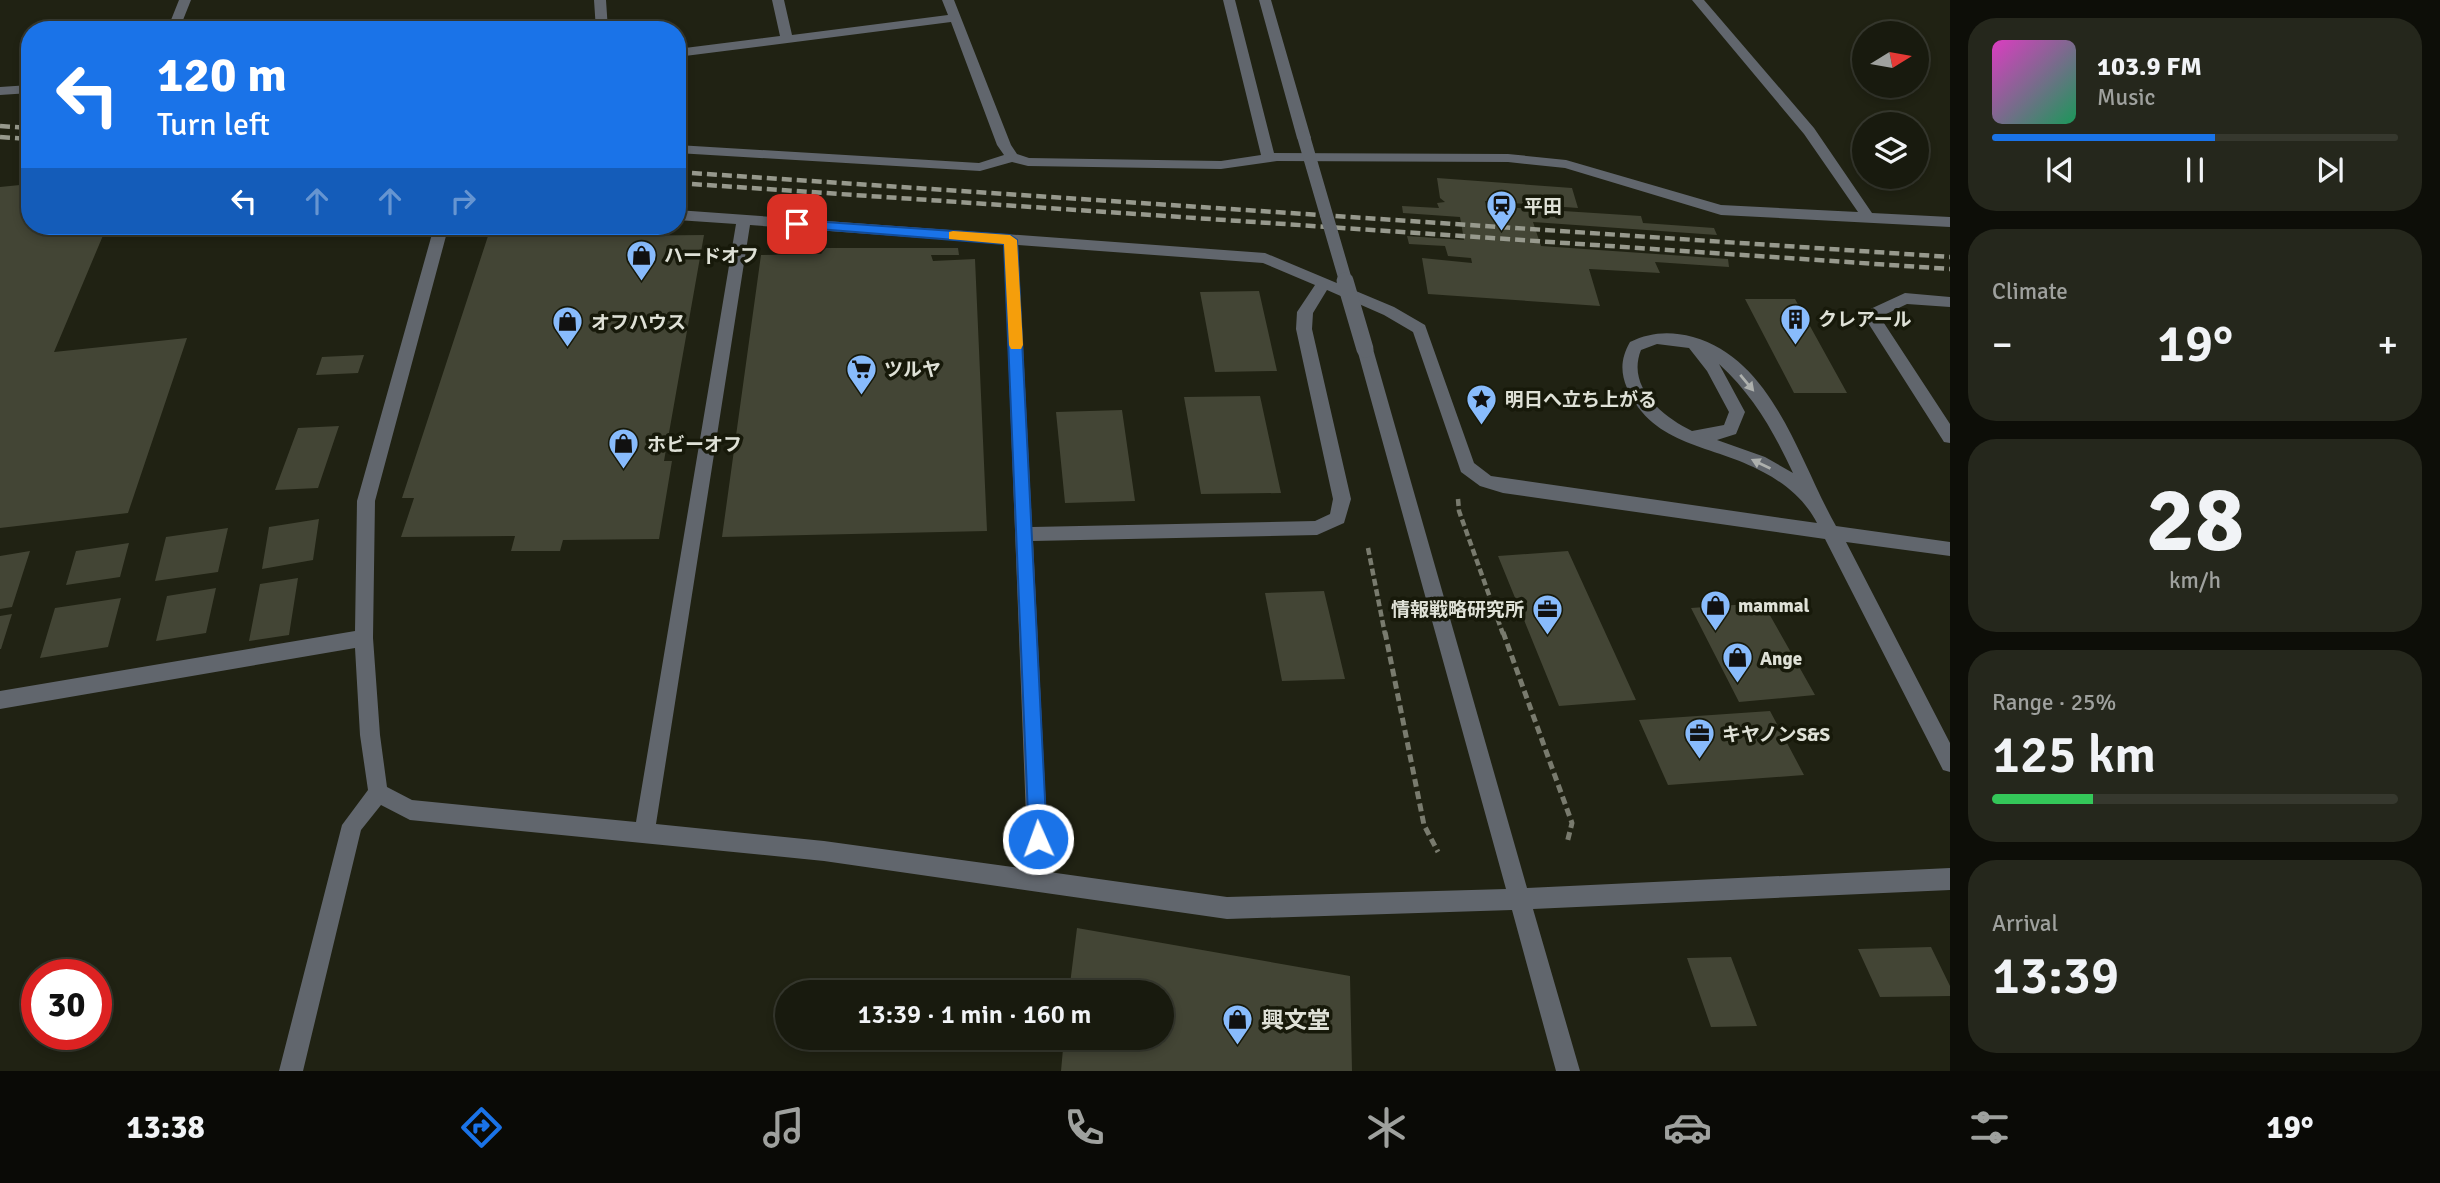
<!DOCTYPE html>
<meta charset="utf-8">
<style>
body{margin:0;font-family:Signika,"Noto Sans JP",sans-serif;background:#25271c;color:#f1f3f6;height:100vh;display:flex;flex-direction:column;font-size:26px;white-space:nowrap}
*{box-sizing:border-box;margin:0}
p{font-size:23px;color:#9fa19e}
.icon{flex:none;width:38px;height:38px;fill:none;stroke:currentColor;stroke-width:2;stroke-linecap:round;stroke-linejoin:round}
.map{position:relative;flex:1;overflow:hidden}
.drawer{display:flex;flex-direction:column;gap:18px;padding:18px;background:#0d0e08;width:490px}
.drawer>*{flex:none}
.top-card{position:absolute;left:21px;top:21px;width:665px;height:214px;border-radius:28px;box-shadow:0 4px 10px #0003,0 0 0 2px #36382e;background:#1a73e8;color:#fff;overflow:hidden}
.needle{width:46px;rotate:79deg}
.buttons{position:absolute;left:1852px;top:21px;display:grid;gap:14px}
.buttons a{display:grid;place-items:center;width:77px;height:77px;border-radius:50%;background:#181a0e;box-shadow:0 4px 10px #0003,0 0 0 2px #36382e;font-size:35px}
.speed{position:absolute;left:21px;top:959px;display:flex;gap:14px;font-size:35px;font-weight:700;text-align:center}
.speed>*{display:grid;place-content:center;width:91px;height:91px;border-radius:50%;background:#181a0e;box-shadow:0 4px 10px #0003,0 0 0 2px #36382e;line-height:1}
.speed .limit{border:10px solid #d22;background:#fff;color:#111}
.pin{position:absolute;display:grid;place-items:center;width:60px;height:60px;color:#fff;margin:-30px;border-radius:14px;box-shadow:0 4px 10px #0006}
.me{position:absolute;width:77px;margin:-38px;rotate:358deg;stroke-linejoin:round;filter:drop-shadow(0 0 5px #0008)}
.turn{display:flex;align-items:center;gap:24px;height:147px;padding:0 21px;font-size:32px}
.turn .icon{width:91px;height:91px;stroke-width:2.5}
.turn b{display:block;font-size:49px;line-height:60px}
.lanes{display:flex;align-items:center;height:66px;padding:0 21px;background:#0003;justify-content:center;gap:35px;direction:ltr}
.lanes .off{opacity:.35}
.big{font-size:52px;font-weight:600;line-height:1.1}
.drawer .widget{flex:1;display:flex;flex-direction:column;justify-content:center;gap:10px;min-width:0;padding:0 24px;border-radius:28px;background:#25271c}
.drawer .dial{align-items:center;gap:0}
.dial b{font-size:91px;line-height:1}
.song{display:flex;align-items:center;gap:21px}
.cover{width:84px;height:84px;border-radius:10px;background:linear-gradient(135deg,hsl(310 70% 55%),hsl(150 70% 35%))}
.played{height:7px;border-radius:4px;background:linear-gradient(90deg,#1a73e8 55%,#36382e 55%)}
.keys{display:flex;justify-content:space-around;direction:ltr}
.heat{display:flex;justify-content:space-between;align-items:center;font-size:38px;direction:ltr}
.charge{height:10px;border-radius:5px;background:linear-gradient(90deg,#34c759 25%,#36382e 0)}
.trip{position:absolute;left:775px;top:980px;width:399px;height:70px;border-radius:35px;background:#181a0e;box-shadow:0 4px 10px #0003,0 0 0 2px #36382e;font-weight:600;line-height:70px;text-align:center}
.dock{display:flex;height:112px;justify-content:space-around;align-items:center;background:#0a0a06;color:#9fa19e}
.dock .icon{width:49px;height:49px}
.dock .active{color:#1a73e8}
.dock b{font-size:32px;color:#f1f3f6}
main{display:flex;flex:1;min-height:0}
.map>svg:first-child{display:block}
.building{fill:#434535}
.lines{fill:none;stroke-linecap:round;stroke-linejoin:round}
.path-far1{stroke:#797b6e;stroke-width:4.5;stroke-dasharray:7 3.5;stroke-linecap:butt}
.path{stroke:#797b6e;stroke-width:5;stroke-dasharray:8 4.5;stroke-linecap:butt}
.minor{fill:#61666d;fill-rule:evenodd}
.rail{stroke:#97998d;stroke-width:4.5;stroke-dasharray:10 5;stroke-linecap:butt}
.minor-bridge-far1{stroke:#61666d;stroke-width:13}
.minor-bridge{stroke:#61666d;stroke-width:17}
.oneway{fill:#adb0ad}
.route{fill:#1a73e8;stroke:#114b97;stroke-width:2}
.slow{fill:#f59e0b}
.labels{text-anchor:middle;stroke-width:7;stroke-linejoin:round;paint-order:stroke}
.poi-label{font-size:19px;font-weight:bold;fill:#dfe1d7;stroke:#17190a;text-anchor:start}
.near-poi-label{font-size:23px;font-weight:bold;fill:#dfe1d7;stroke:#17190a;text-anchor:start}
</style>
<main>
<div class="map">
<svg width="1950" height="1071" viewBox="0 0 1950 1071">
<rect width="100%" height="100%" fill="#202213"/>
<path class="building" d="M1437 178 1572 188 1578 208 1485 201 1486 206 1641 216 1643 223 1714 228 1717 235 1533 222 1541 246 1728 259 1729 267 1655 262 1660 273 1589 269 1600 306 1428 294 1422 258 1472 263 1471 258 1448 256 1445 246 1409 244 1407 236 1464 240 1460 217 1403 213 1402 206 1439 208 1437 203 1445 202 1440 198Z
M30 184V226H107L54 352 187 338 128 513 0 528V187Z
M490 230H503L507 237 704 235 664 461H672L659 539 563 540 560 551H511L515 536 401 537 414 498H402Z
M826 248H958L959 255H931L933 261 975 259 987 531 722 537 761 255 821 254Z
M1259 291 1277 371 1215 372 1200 292Z
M1745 299H1795L1847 393H1794Z
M364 355 358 373 316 375 322 357Z
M1260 396 1281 493 1201 494 1184 397Z
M1122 410 1135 501 1065 503 1056 412Z
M339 426 318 488 275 490 298 428Z
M319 519 313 560 262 569 269 527Z
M228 528 218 572 155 581 166 537Z
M129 543 120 577 66 585 76 551Z
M30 551 12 607 0 609V556Z
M1568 551 1636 700 1559 706 1498 556Z
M298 578 289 635 249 641 260 584Z
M216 588 206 633 156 641 167 596Z
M1324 591 1345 679 1282 681 1265 593Z
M121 598 108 647 40 658 55 608Z
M1763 603 1815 695 1739 702 1691 608Z
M12 614 1 649H0V616Z
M1770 711 1804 775 1668 785 1639 720Z
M1077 928 1350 976 1352 1071H1061L1064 1038H1162V992H1069Z
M1931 947 1950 986V996L1880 997 1858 949Z
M1731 957 1757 1026 1711 1027 1687 958Z"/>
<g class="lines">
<path class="path-far1" d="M1458 499 1459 511 1503 634
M1368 548 1385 634"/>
<path class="path" d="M1385 632 1424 825 1438 852
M1503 632 1572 823 1567 843"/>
<path class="minor" d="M179 0H191L179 30H167Z
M594 0H606L608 30H596Z
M772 0H784L792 35 948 15 942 0H954L1011 145 1017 154 1029 158 1221 161 1261 155 1223 0H1235L1274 153 1508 154 1566 160 1721 205 1858 212 1804 134 1692 0H1704L1814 128 1872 213 1950 217V227L1721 215 1565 168 1508 162 1277 161 1221 169 1028 166 1012 162 980 171 677 153V145L979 163 1004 155 997 145 951 22 677 57V49L780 36Z
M1259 0H1271L1311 138 1309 141H1299L1297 138Z
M30 85V93L0 95V87Z
M677 210 1265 253 1394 307 1425 325 1474 463 1491 476 1817 523C1805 500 1786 484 1763 472 1713 444 1654 448 1627 388 1620 371 1621 358 1630 342 1651 332 1670 331 1693 337 1774 360 1799 461 1836 526L1950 542V556L1846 542 1950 743V772L1943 770 1825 539 1503 493 1480 486 1461 472 1413 332 1384 315 1327 290 1313 313 1312 329 1351 499 1344 523 1317 535 1033 541 1049 872 1227 897 1506 889 1357 349 1365 343 1373 349 1527 888 1950 868V890L1533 909 1580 1071H1556L1512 910 1227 919 824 861 410 820 381 805 361 830 303 1071H279L342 825 368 790 360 735 355 648 0 709V691L355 631 357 501 432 234 438 226H453L446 236 375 501 373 638 380 735 387 787 412 800 636 822 736 224 677 220ZM750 225 1004 244 1028 869 824 841 656 824ZM1018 245 1263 263 1315 285 1297 312 1296 329 1333 499 1330 514 1315 521 1032 527ZM1657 344 1689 348 1707 371 1729 412 1724 425 1692 431C1663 417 1626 387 1641 350ZM1719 364C1753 395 1774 432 1793 473L1765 457 1717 440 1736 434 1745 412Z
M1905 293 1950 297V307L1907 304 1880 317 1950 424V443L1944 442 1863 315 1866 311Z"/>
<path class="rail" d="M0 126 30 128
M0 137 30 139
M677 172 1950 257
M677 183 1950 269"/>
<path class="minor-bridge-far1" d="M1304 138 1346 282"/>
<path class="minor-bridge" d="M1345 281 1365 349"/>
</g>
<defs><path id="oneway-solid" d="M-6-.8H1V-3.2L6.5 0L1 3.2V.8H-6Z" transform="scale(1.75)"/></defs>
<g class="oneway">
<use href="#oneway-solid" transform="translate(1747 383) rotate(50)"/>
<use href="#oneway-solid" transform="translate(1761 464) rotate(-154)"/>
</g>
<path class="route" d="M797 220 1010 235 1017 240 1047 839 1045 845 1038 848 1031 845 1029 839 1004 244 793 227V221Z"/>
<path class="slow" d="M953 231 1010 235 1017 240 1023 345 1021 349H1011L1009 345 1004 244 949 239V232Z"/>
<defs>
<symbol id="station-pin" viewBox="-11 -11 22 30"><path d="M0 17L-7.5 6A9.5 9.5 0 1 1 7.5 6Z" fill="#88bbfc" stroke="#17190a"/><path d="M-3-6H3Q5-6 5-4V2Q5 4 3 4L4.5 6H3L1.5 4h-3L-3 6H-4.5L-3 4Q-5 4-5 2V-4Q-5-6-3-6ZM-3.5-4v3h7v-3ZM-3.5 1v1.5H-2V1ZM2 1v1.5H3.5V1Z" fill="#111"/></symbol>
<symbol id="shop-pin" viewBox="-11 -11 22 30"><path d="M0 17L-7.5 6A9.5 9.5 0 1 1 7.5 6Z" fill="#88bbfc" stroke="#17190a"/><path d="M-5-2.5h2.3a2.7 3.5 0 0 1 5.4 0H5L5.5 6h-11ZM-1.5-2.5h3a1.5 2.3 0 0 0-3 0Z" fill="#111"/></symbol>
<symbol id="building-pin" viewBox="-11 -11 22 30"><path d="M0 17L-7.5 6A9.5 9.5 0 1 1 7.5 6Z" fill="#88bbfc" stroke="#17190a"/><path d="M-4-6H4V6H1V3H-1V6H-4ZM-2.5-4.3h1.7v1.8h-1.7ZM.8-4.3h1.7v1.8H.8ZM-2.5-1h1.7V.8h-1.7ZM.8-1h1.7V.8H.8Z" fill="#111"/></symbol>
<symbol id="supermarket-pin" viewBox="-11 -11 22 30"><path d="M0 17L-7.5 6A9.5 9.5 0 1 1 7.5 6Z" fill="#88bbfc" stroke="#17190a"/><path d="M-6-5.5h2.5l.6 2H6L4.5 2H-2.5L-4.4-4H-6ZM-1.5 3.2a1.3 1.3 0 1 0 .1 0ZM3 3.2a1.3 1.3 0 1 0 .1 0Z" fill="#111"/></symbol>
<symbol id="sight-pin" viewBox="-11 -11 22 30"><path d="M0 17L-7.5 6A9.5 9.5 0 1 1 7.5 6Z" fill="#88bbfc" stroke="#17190a"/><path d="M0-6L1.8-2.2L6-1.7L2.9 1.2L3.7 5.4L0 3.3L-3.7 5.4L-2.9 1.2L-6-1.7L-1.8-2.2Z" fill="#111"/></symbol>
<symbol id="office-pin" viewBox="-11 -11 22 30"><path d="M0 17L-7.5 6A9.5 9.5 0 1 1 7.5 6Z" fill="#88bbfc" stroke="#17190a"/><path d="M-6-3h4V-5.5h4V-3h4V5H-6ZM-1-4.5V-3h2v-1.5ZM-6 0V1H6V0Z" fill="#111"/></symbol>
</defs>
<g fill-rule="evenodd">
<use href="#station-pin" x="1484" y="188" width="35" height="47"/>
<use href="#shop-pin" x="624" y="238" width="35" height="47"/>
<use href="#building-pin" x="1778" y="302" width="35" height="47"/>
<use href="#shop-pin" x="550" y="304" width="35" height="47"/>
<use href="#supermarket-pin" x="844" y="352" width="35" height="47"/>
<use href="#sight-pin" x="1464" y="382" width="35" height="47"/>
<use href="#shop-pin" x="606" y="426" width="35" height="47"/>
<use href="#shop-pin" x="1698" y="588" width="35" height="47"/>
<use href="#office-pin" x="1530" y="592" width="35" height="47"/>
<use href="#shop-pin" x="1720" y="640" width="35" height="47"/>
<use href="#office-pin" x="1682" y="716" width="35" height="47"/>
<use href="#shop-pin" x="1220" y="1002" width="35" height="47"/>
</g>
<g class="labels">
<g class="poi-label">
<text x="1524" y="213">平田</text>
<text x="664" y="262">ハードオフ</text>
<text x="1818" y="326">クレアール</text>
<text x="591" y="329">オフハウス</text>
<text x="884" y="376">ツルヤ</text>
<text x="1505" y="406">明日へ立ち上がる</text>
<text x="647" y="451">ホビーオフ</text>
<text x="1738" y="612">mammal</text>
<text x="1524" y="616" text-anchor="end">情報戦略研究所</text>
<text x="1760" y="665">Ange</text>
<text x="1722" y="741">キヤノンS&amp;S</text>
</g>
<g class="near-poi-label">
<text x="1261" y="1028">興文堂</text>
</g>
</g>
</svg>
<div class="buttons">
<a><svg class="needle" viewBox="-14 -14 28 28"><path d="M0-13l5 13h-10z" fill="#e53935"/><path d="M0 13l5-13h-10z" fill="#9fa19e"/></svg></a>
<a><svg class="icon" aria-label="layers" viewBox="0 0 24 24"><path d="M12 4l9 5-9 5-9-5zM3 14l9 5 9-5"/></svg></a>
</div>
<div class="speed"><div class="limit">30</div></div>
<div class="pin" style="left:797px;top:224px;background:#d93025"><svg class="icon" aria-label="arrive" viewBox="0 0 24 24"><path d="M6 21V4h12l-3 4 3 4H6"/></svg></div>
<svg class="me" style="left:1038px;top:839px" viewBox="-20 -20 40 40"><circle r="17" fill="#1a73e8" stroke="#fff" stroke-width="3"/><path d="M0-11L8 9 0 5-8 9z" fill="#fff"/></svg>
<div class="trip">13:39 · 1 min · 160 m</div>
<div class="top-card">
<div class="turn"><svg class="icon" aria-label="left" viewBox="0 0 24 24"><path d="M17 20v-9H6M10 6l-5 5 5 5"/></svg><div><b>120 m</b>Turn left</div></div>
<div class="lanes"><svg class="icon" aria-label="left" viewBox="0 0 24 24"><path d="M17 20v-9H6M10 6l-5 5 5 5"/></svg><svg class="icon off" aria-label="ahead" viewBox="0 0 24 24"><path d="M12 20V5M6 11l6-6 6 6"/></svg><svg class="icon off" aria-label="ahead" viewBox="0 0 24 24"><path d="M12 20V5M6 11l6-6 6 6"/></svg><svg class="icon off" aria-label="right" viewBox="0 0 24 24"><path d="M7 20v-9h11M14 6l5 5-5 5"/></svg></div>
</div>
</div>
<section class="drawer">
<div class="widget">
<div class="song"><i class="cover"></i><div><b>103.9 FM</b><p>Music</p></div></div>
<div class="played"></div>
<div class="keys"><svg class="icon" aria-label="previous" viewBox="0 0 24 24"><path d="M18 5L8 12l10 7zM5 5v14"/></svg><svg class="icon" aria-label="pause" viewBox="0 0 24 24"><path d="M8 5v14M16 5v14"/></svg><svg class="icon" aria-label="next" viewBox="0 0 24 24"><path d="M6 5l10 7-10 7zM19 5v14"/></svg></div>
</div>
<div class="widget"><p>Climate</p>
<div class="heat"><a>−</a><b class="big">19°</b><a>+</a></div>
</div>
<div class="widget dial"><b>28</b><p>km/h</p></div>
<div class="widget"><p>Range · 25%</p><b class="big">125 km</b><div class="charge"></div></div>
<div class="widget"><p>Arrival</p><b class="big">13:39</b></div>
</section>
</main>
<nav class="dock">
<b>13:38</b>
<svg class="icon active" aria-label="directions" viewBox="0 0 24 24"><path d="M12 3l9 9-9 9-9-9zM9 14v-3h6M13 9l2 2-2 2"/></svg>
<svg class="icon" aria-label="music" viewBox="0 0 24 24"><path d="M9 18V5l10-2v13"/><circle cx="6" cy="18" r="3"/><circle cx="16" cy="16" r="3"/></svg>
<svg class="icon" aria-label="phone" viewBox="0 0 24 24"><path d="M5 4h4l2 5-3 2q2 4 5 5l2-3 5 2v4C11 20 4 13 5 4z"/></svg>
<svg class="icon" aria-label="climate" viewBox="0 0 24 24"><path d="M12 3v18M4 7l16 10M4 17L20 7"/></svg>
<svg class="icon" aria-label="car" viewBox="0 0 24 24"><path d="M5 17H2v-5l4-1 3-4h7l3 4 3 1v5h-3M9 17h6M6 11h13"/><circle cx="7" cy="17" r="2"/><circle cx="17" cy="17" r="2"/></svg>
<svg class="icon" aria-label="filters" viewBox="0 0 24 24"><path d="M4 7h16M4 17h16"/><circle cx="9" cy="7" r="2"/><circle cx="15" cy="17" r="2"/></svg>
<b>19°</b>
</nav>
